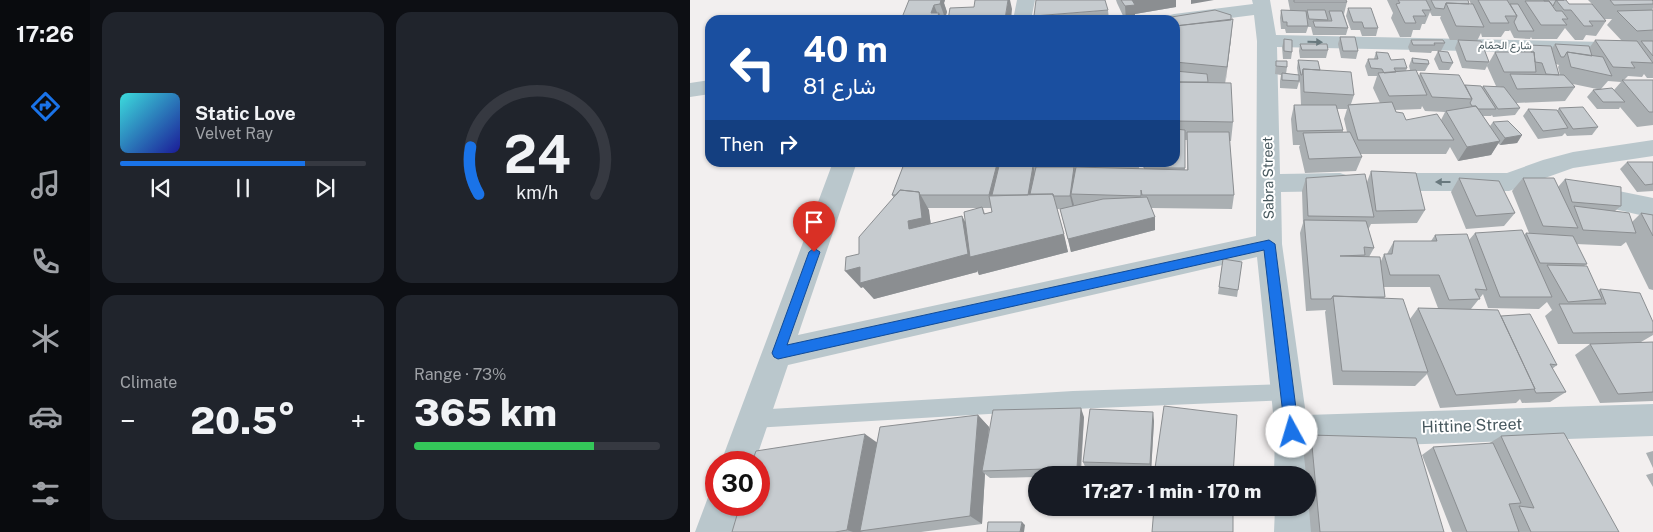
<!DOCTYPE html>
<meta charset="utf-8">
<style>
body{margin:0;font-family:"Public Sans",Vazirmatn,sans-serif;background:#20242c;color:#f1f3f6;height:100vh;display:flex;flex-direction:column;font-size:19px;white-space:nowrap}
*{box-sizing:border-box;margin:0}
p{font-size:16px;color:#9ea1a6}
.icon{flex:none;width:28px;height:28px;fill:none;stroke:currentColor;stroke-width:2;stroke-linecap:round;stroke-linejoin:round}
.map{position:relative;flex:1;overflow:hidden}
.panel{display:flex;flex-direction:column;gap:12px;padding:12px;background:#0d0f14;width:600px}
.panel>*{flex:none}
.guide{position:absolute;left:15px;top:15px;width:475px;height:152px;border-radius:15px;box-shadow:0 1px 4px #0004;background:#1a4fa0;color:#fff;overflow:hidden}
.speed{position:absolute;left:15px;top:451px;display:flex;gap:10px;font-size:25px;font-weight:700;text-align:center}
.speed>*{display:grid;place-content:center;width:65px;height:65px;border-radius:50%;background:#171b24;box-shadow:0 1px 4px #0004;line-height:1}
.speed .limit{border:8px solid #d22;background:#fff;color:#111}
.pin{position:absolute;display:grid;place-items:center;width:42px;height:42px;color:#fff;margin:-51px -21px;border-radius:50% 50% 50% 0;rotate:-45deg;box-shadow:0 0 5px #0007}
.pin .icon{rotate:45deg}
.me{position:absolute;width:55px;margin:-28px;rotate:354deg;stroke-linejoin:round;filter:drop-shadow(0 0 4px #0008)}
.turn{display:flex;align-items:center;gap:18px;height:105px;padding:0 15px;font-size:22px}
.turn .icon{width:65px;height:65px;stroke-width:2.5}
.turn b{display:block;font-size:35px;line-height:42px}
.then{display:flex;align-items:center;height:48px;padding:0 15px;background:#0003;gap:10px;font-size:19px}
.big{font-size:38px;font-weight:800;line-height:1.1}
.panel .tile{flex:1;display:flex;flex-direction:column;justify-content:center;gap:8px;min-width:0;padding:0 18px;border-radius:15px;background:#20242c}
.panel .dial{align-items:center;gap:0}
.dial svg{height:130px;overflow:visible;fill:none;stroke:#363941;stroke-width:7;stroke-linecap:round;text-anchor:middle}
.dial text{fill:#f1f3f6;stroke:none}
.song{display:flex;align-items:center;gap:15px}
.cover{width:60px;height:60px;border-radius:8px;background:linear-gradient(135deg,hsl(180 70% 55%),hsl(240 70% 35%))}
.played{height:5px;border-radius:2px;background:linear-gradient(90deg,#1a73e8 75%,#363941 75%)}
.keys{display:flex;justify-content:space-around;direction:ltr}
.heat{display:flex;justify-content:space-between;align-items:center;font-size:28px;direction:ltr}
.charge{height:8px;border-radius:4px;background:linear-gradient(90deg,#34c759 73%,#363941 0)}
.panel .tiles{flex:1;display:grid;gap:12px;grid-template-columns:repeat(2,1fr)}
.trip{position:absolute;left:338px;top:466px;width:288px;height:50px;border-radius:25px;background:#171b24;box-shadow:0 1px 4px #0004;font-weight:800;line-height:50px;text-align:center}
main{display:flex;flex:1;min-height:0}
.tab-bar{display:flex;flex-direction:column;width:90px;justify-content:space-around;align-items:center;background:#090b0e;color:#9ea1a6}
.tab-bar .icon{width:35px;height:35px}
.tab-bar .selected{color:#1a73e8}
.tab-bar b{font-size:22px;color:#f1f3f6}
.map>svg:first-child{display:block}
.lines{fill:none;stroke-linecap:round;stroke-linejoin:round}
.service{fill:#bac7cc;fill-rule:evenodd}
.minor{fill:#bac7cc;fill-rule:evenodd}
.wall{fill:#aaafb2;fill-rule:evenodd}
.shaded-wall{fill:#8b8e91}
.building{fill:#c6cbcf;stroke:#8b8e91}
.oneway{fill:#69797e}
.route{fill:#1a73e8;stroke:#114b97}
.labels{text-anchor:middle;stroke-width:4;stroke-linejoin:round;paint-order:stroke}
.far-street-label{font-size:11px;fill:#46575d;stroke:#fff}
.street-label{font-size:14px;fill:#46575d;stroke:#fff}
.near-street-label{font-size:16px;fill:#46575d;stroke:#fff}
</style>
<main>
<nav class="tab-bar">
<b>17:26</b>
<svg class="icon selected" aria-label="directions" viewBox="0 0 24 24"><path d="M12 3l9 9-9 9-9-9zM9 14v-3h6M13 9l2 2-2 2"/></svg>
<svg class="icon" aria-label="music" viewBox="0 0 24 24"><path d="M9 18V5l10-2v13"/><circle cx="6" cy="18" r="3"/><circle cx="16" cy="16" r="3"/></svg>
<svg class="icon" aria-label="phone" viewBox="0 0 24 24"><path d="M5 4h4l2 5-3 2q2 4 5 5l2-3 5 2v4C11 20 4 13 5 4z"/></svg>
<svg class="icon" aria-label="climate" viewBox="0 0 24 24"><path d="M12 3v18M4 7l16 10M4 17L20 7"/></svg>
<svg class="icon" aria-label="car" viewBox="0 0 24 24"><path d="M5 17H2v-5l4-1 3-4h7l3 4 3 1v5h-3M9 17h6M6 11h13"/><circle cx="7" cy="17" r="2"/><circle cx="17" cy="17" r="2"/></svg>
<svg class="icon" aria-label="filters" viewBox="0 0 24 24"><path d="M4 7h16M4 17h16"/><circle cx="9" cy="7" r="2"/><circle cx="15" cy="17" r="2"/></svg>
</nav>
<section class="panel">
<div class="tiles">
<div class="tile">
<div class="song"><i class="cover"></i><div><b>Static Love</b><p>Velvet Ray</p></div></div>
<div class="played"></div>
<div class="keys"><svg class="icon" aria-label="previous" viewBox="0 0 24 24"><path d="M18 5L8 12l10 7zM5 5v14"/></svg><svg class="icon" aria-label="pause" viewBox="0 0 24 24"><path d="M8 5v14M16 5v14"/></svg><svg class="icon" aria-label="next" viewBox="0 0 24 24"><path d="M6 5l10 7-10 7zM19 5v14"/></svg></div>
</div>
<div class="tile dial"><svg viewBox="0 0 100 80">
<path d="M14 69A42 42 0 1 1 86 69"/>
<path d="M14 69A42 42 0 0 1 9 40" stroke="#1a73e8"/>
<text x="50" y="56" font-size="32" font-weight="700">24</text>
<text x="50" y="72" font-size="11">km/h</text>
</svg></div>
<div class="tile"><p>Climate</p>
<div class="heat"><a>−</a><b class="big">20.5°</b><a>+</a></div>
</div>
<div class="tile"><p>Range · 73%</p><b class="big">365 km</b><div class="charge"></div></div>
</div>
</section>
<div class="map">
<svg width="963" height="532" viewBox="0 0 963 532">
<rect width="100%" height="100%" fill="#f2efef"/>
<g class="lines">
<path class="service" d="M598 384 604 386 607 392 604 398 598 400 383 409 63 428 57 425 54 419 57 413 63 410 383 391Z"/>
<path class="minor" d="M327 0H345L341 20H323Z
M562 0H580L586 35 963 43V55L587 47 590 174 650 173 659 176 662 182 659 188 650 191 591 192 592 244 616 415 963 404V436L619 448 620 475 616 483V475H584L585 432 567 257 98 365 65 462H31L143 162H167L108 335 566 236 567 41 564 15 485 25V20H475L477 16 484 14 563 4Z
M20 80V94L0 97V83Z
M963 140V156L883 168 819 191H691L682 188 679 182 682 176 691 173H817L853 160 883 152Z
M894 184 963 198V218L885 200 882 193 885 186Z
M26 490V505H51L43 532H5L20 492Z
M616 496 621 508 622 532H584L585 508H616Z"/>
</g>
<path class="wall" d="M219 0H255L254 3 257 12 255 18 251 19Z
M426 0H486V7L445 14V19L435 20 427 3Z
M598 0H656L657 2 654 14 658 28 656 35H623L621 27H618L616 33H596L595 29H591L590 18 591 10H600Z
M697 0H776L779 4H781L779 0H873L879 4H902L898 0H962L963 1V8L962 10H963V78H957L954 74 952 77 938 76 934 80H963V125L947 127 930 107 929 109H907L897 97 903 90 907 89 883 84 885 87 875 101 826 103 830 108 825 115 803 117 802 115 801 116H793L800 126 803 122 832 135 827 143 810 145 808 143 801 155 768 161 760 147 756 154H670L672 157 666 171 615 173 609 147 610 145H603L601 119 604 105H611L610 83 609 82 607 89 590 88V81L591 75 585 74 586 61 597 67 596 74 608 75 607 68 608 60 630 70 664 95 661 104 690 103 683 88 687 76H678L675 66 678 59H684L686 52 717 68 716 71H723L720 70 719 66 722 58 739 64 735 71H726L729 76 730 73 775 85 792 87 793 86 812 87 806 86 797 66 805 52H834L839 45 862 48 865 44 900 47 905 40 932 41 917 25 922 19H915L916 21 906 36 896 35 893 40H885L875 28 867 39H842L841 37 840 39 824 38 820 30 819 31H815L811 37H792L791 33 787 41 799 62 795 70 772 68 765 48 768 40H760L750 18 751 16H742L740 12 735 24H732L730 30H723L721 37H710L701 18 703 13ZM866 64 869 65 868 67 870 75H869ZM918 81 931 82 924 90 911 89ZM732 106 735 111 755 112 751 120H716L706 112 705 110 731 109ZM647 109H657L654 119 657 132H653V130Z
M658 8 688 28 686 36H672L670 30H661L656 16Z
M418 10 419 20H345L344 16Z
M485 20 541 39 535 83 543 122 541 141H539L544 195 542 209 461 208 465 217V230L381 252 370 209H367L378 252 289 275 287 270V272L184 299 173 287 171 288 169 254 204 198 202 195 213 167 210 162H393V167H396L395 162H449V169H454V162H485ZM495 140H497V170H495ZM238 208H288L276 223 272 216 241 224ZM293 208H301L302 212 295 214Z
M650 37 668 51 666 59 651 58 648 44Z
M594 39 602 52 601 59H593L592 47Z
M721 40 755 43 751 51H742L741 53 720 52 718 47Z
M610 44 638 50 636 58H610L609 51Z
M748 51 763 63 759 70H749L744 59Z
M869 108 908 127 902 135 877 136 875 133 872 136 848 139 833 116 838 109 867 111Z
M937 162H963V191L947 192 930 169Z
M681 171 735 210 727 223 681 224 678 230 684 248 679 257 691 261 694 254H697L704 241H741L745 235 779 240 785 233 834 235 836 233H839L822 191 833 178 868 187 875 179 931 206 925 211 942 222 951 213 963 215V290L959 289 936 242 931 246 886 244 897 264 894 266 908 291 910 289 963 322V335L951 342H963V401L910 403 885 355 900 344H912H868L855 316 862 310 857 302 849 309 798 308 793 294 781 309 811 316 867 365 862 369 876 392 860 402 832 403 830 399 826 403 750 408 737 374 725 386 643 385 635 312 636 310 616 311 610 233 613 223 612 191 616 178 677 182ZM694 287H740L748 308H728L720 319 694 298 695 297Z
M769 178 825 213 814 226 776 229 761 192Z
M533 259 548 290 547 297 528 294Z
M288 415 299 427 298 437 394 417 391 475H346V477L300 478 295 474 292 524 231 532H42L187 443Z
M464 421 461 472 396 469 393 462Z
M621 435 754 532H621L616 475 613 446Z
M811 436 929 532H762L732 455 743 447 798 444Z
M963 451V468L956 453Z
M963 473V487L956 475Z"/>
<path class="shaded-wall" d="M247 0H255L254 3 257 12 255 18 250 4Z
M318 0H320L322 9 321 20H316L315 19Z
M442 0H486V7L445 14V19L436 20 435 6Z
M501 0H524L501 4Z
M244 5 248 15 249 13 252 20H244L241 13Z
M543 19 541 39 535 87 537 67Z
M832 135 827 143 810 145 815 138Z
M810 141 801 155 768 161 777 147Z
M389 162H393L392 175Z
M307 164 312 178 302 195 306 203 305 208 299 195Z
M343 166 347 180 344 196 338 195Z
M384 167 387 181 381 194 384 205 383 209 380 196Z
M229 192 239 210 242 236 219 229 218 221Z
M272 216 281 234H374L378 252 289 275 287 270V272L184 299 173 287 171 288 155 271Z
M465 217V230L381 252 378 239Z
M391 408 394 417 390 475 387 468Z
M463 412 464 421 461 472 460 464Z
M288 415 299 427 296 471H292L295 474 292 524 280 516Z
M175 434 192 446 170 531 173 532H163L157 530Z
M332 522 335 525 334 532H330Z"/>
<path class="building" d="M219 0H251L250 4 244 5 241 13H249L246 20H211Z
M285 0H318L315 19 258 20 260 8 284 7Z
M346 0H415L418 10 344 16Z
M431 0H444H442L445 5 435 6Z
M604 0H656L657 2H604Z
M708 0H736L741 10H732L736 16H723L726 23H715L706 4 710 3Z
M741 0H778L779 4 756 3 754 9 745 8Z
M788 0H817L827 16H815L819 23H800Z
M854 0H874H866L863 6 859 1H854Z
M866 0H876L879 4H902L916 21H899L903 26H894L881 10H874Z
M920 0H962L963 1V4L924 5Z
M835 1H859L866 11H872L878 19H872L877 25H851Z
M756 3 783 4 794 27 766 26Z
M820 4H828L844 31H828L824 22 827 16Z
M658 8H681L688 28H674L672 22H663Z
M525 10 541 15V20L485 26V20H463Z
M591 10 616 11 618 26H597V22H593Z
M617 10H635L638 20 619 19Z
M963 10V30L947 31 927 11Z
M639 11H652L658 28 625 27 623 21H642Z
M543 19 537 67 485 62V26Z
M650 37H665L668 51H653Z
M594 39 602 40V52L594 51Z
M721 40H753L755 43H744L745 45H723Z
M768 40 791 41 799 62 776 61Z
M905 40 947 41 963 63 941 62 945 68 923 67Z
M951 41H963V56Z
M610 44H637L638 50H612Z
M865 44 899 46 902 56 877 52 874 57H871Z
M839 45 861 46 869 75 856 74 852 63 845 62 844 52H841Z
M748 51 758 52 763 63 752 62Z
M686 52 698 53 701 60 714 59 717 68H704L706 72 694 73 692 69 681 68 678 59H688Z
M805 52H844L846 72H814Z
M877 52 913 57 922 76 881 67Z
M722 58 738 60 739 64 723 63Z
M608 60 628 61 630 70 613 69 612 75H611Z
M586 61H597V67L586 66Z
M613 69 661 72 664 95 614 92Z
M726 70 737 95 699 96 688 73Z
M485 71 517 74 518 82H485Z
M592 73 609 75V81L592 80Z
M730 73 769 75 782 99 742 97Z
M820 74 874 75 885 87 827 89Z
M932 80H963V112H959Z
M485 82 541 83 543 122 485 121Z
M775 85 791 86 806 109H788L786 106H782L780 103 782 99Z
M793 86 814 87 830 108 808 109Z
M922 88 935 102H913L903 90Z
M702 102 706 112 713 113 716 120 747 114 764 140H668L658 105Z
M604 105H646L653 130 607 131Z
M786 106 810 141 777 147 756 111Z
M893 107 908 127 883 129 869 108Z
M838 109 867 110 878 128 853 131Z
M818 121 832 135 815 138 803 122Z
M485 129 495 130V168H454V162H485Z
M497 132H539L544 195H452L451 190V196L381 194 386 167 498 170Z
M660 132 672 157 619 159 613 133Z
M395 162H432L395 163Z
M937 162H963V184L955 185Z
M214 164H307L299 195H230L229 192 210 190 206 195H202Z
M309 166H343L338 195H302Z
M346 167H384L380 196H363V194H340Z
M681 171 726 173 735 210 686 211Z
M675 174 684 217 618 216 616 178Z
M769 178 809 181 825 213 786 216Z
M833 178H864L888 228 853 226Z
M875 179 931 187V206L882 202Z
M210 190 229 192 232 218 218 221 219 229 272 216 278 254 170 283V267L155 271 156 257 169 254V237Z
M363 194 374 234 280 257 274 212 292 207 294 214 302 212 299 196Z
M457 197 465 217 378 239 370 209 413 199Z
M884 206 939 213 946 233 893 230Z
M951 213 963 215V236Z
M614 220 676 221 684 248 674 247 675 255 650 256 690 257 695 297H676L643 296 641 299H621Z
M832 230 862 297H810L785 233Z
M836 233 883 236 897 264 850 263Z
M777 234 797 290 785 289 790 299 759 300 749 275H700L694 254H702L704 241H747L745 235Z
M533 259 552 262 548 290 529 287Z
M857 265 897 266 912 299 878 302Z
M910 289 950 293 963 322V332L883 333 869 304H916Z
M643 296 713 299 738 372 652 371Z
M728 308 808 310 845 389 766 395Z
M840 314 867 365 860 364 876 392 846 393 844 389H845L811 316Z
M963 342V392L928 394 900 344Z
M474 406 547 415 543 475H464Z
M391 408 387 468 292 471 303 410Z
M400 409 463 412 460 464 393 462Z
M288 415 280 516 170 531 190 427Z
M874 433 929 532H841L829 506 844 508 811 436Z
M175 434 157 530 145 532H42L50 505H69V462H62L66 451Z
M621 435 726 438 754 532H630Z
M803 443 831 503 819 504 829 532H777L743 447Z
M464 508H543V532H462Z
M298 522H332L330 532H297Z"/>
<defs><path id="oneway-solid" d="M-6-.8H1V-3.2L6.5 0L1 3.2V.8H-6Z" transform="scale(1.25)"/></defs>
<g class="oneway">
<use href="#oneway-solid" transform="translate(625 42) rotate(1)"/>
<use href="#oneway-solid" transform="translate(753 182) rotate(180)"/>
</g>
<path class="route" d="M579 240 585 244 609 432 607 437 602 439 597 437 595 432 574 250 88 359 84 357 82 353 119 252 124 248 130 252 97 345Z"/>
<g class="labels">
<g class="far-street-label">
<text transform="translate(815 45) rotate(1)" y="4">شارع الحمّام</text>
</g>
<g class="street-label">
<text transform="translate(578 178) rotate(-91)" y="5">Sabra Street</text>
</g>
<g class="near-street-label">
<text transform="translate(782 425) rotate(-2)" y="6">Hittine Street</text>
</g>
</g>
</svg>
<div class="speed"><div class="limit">30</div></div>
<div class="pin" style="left:124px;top:252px;background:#d93025"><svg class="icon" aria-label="arrive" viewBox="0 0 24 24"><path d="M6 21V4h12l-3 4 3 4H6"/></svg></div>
<svg class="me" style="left:602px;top:432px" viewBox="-20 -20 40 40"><circle r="19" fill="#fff"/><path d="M0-13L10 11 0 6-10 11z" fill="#1a73e8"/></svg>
<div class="trip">17:27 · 1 min · 170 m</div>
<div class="guide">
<div class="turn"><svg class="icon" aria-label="left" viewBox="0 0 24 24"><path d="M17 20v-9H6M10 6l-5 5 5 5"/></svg><div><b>40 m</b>شارع 81</div></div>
<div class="then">Then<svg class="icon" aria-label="right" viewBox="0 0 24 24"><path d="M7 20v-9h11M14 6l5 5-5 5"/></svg></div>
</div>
</div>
</main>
